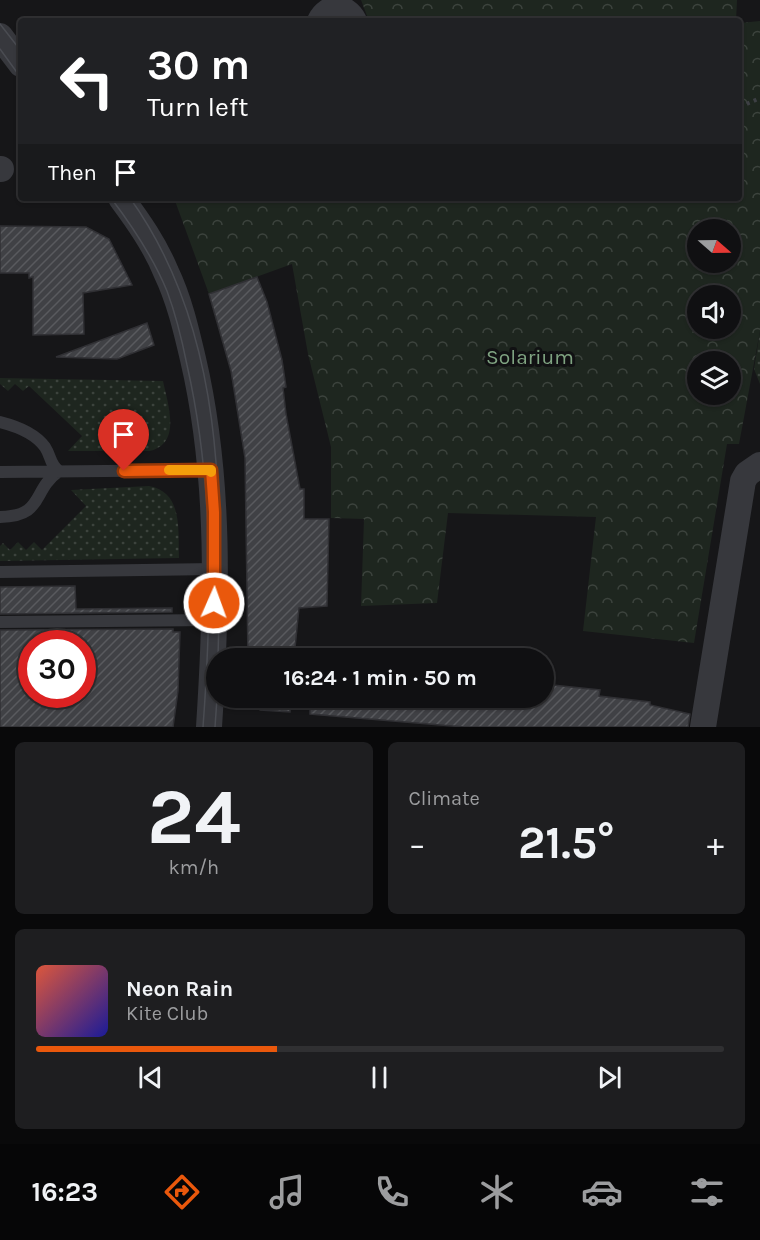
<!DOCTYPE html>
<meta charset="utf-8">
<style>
body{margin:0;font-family:Karla,sans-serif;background:#1e1e20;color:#f1f3f6;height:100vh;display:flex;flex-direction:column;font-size:22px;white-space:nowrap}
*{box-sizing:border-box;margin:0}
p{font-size:20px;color:#9c9d9f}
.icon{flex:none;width:33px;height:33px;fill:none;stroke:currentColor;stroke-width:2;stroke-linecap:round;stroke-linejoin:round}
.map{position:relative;height:727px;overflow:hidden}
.details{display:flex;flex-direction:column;gap:15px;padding:15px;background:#09090a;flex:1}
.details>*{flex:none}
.banner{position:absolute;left:18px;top:18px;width:724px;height:183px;border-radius:6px;box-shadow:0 2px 4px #0004,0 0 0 2px #303032;background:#202124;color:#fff;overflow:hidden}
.needle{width:39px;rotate:110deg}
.buttons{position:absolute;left:687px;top:219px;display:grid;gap:12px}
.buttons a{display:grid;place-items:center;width:54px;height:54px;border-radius:50%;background:#101012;box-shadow:0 2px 4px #0004,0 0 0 2px #303032;font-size:30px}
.speed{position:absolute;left:18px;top:630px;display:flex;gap:12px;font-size:30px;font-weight:700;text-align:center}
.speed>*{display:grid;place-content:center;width:78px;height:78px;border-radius:50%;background:#101012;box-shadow:0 2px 4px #0004,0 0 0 2px #303032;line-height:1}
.speed .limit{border:9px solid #d22;background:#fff;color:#111}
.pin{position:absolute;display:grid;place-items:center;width:51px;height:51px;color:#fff;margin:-62px -26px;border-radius:50% 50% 50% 0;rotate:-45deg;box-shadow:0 0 6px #0007}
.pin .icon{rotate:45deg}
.me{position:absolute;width:66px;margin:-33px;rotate:2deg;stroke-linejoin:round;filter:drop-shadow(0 0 4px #0008)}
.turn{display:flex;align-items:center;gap:21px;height:126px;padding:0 30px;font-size:27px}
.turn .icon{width:78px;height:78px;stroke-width:2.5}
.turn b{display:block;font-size:42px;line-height:51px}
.then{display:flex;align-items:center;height:57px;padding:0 30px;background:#0003;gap:12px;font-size:22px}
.big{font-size:45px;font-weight:700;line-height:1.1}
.details .card{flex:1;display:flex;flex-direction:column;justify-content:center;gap:9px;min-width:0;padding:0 21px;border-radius:9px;background:#1e1e20}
.details .dial{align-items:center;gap:0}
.dial b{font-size:78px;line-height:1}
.song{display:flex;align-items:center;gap:18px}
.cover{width:72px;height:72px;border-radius:9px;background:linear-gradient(135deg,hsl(10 70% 55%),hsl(240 70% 35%))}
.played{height:6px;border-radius:3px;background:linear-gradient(90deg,#ea580c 35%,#303032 35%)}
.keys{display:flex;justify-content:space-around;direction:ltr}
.heat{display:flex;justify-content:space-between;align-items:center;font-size:33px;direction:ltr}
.details .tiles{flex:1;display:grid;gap:15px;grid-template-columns:1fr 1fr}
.card:last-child{grid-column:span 2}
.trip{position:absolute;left:206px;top:648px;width:348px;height:60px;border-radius:30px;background:#101012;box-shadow:0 2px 4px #0004,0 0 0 2px #303032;font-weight:700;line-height:60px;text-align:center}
.tabs{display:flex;height:96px;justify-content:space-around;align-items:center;background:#060607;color:#9c9d9f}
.tabs .icon{width:42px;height:42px}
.tabs .on{color:#ea580c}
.tabs b{font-size:27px;color:#f1f3f6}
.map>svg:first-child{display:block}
.grass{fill:url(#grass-dots)}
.park{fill:url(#park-crowns);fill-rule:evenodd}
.building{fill:url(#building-hatch);stroke:#303034;stroke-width:1.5;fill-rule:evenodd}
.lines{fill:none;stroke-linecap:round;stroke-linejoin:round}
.path{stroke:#3d3f44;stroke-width:4;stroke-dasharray:3 4.5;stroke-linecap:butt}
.service{stroke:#37383d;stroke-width:12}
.minor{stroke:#37383d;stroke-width:26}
.tram{stroke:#4a4c52;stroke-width:1.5}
.route-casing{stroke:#983908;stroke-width:15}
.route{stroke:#ea580c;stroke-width:10}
.slow{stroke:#f59e0b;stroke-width:10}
.labels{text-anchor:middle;stroke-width:6;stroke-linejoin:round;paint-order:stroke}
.park-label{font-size:21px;fill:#7fa381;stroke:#111113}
</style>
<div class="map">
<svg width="760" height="727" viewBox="0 0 760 727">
<defs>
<pattern id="grass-dots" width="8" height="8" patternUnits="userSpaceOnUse" patternTransform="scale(1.5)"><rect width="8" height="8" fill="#1e261f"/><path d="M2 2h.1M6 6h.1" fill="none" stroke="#3c433d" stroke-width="1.8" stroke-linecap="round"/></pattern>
<pattern id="park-crowns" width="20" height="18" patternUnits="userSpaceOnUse" patternTransform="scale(1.5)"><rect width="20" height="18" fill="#1e261f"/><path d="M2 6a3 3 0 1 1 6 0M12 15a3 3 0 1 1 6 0" fill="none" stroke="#3c433d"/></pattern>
<pattern id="building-hatch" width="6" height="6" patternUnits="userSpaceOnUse" patternTransform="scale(1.5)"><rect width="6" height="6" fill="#404145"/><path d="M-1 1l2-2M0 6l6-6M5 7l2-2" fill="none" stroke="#595a5e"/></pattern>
</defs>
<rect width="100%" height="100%" fill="#161618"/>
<path class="grass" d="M760 331V384L754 369Z
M0 378 163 381C168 405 182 444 149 451H68L82 436 29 386 23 391 15 384 8 391 0 384Z
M149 486C183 492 178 530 179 558L0 561V546L3 543 10 550 18 542 26 550 34 542 42 550 86 506 71 490Z"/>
<path class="park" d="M361 0H737L736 21H369Z
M760 21V331L739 444H727L694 643 583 631 596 517 448 513 437 603 361 606 364 519 331 518V447L308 354 292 264 209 294 174 198H740V23ZM698 230H730V262H698ZM698 296H730V328H698ZM698 362H730V394H698Z"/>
<path class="building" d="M0 226 86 227 109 239 132 285 83 293 84 334 33 335V277L29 278V273H0Z
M257 277 267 302 282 360 286 387 283 388 286 414 300 489H304V519H329L327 606 299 608 294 658H248L245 458 231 371 209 294Z
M147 323 154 345 117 359 56 357Z
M75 586 76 609 172 608V612L0 614V587Z
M173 629V632H180L178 691 173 727H0V630ZM32 644H82V694H32Z
M543 684 600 690 599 696 650 702V705L690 714 688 727H464L310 714V698H543Z
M251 698H291L290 712 260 710Z"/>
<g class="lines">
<path class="path" d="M740 107 760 98"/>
<path class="service" d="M0 422C16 426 35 433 45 447 51 456 50 465 59 471 31 491 45 516 0 517
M0 472 211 470
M0 572 215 569
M0 622 213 620"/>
<path class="minor" d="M320 21C328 5 346 5 354 21
M0 36 21 64
M0 169H1
M121 198C138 221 155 245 166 272 179 299 186 329 193 359 221 479 217 604 209 727
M703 727 743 481 747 474 760 465"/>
<path class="tram" d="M0 24 21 51
M0 49 21 78
M111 198C133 227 153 257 167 291 176 315 182 340 187 365 214 484 212 606 203 727
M130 198C226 332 222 501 218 658
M215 727 217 698"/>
</g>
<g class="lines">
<defs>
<path id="route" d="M124 471 211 470 214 512V603"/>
</defs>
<use href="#route" class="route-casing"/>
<use href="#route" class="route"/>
<path class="slow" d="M169 470H211V472"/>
</g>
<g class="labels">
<g class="park-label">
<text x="530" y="364">Solarium</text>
</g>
</g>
</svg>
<div class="buttons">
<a><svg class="needle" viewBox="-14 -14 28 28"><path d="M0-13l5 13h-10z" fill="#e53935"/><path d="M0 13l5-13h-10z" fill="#9c9d9f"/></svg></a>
<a><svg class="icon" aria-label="sound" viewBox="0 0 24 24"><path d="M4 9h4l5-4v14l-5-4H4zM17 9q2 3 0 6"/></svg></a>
<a><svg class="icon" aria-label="layers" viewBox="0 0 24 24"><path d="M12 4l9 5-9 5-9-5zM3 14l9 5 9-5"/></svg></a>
</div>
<div class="speed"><div class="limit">30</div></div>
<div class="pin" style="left:124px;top:471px;background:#d93025"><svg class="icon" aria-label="arrive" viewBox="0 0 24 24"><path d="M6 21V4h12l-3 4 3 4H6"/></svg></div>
<svg class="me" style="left:214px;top:603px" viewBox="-20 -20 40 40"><circle r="17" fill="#ea580c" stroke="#fff" stroke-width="3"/><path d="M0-11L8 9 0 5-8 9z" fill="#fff"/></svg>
<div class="trip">16:24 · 1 min · 50 m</div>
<div class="banner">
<div class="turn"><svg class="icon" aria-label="left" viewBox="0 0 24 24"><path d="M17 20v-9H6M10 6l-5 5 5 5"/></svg><div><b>30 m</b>Turn left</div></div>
<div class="then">Then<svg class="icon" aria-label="arrive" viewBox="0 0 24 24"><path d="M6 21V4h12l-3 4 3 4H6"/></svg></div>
</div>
</div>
<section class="details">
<div class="tiles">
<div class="card dial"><b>24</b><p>km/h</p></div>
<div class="card"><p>Climate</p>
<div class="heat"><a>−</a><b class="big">21.5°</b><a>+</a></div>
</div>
<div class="card">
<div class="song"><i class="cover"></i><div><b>Neon Rain</b><p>Kite Club</p></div></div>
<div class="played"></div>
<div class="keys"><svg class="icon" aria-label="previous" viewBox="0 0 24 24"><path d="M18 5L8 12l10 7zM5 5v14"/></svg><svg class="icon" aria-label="pause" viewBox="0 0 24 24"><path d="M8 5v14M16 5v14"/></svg><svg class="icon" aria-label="next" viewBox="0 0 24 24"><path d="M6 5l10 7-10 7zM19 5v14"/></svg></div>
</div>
</div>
</section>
<nav class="tabs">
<b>16:23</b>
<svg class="icon on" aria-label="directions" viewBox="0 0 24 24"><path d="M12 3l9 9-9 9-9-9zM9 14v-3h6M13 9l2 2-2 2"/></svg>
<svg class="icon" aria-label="music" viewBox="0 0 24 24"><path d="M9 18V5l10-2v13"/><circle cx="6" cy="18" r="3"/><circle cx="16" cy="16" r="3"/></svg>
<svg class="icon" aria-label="phone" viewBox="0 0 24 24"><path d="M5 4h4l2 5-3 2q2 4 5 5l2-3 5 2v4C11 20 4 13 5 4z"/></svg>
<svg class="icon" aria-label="climate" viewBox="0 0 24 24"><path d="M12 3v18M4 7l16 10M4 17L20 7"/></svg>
<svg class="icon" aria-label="car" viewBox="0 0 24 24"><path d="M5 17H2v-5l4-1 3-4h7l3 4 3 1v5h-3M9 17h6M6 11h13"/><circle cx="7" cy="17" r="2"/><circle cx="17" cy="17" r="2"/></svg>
<svg class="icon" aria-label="filters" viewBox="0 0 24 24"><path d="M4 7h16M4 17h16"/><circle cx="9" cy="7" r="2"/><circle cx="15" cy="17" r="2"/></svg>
</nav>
